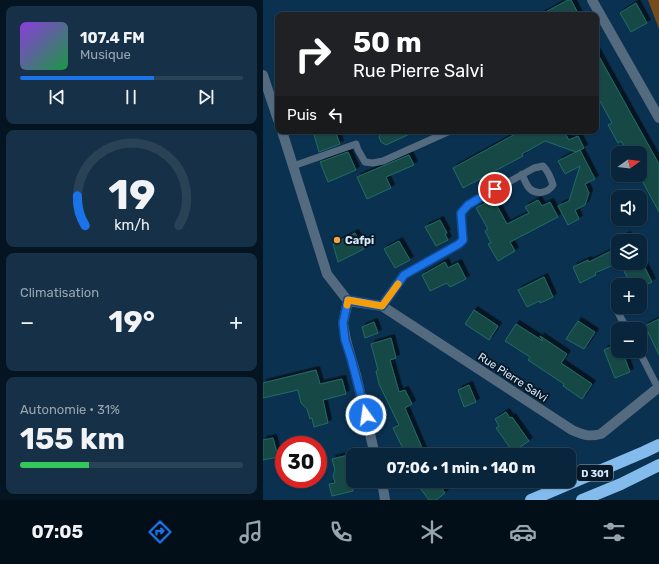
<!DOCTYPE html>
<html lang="fr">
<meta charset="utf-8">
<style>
body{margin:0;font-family:Rubik,sans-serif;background:#163147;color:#f1f3f6;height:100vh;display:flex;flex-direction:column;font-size:15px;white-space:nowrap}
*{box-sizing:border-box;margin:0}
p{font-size:13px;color:#98a5af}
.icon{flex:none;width:22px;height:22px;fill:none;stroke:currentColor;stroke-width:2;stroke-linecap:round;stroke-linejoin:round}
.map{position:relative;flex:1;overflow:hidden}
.side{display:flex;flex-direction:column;gap:6px;padding:6px;background:#041421;width:263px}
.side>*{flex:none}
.banner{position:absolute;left:12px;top:12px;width:324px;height:122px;border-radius:8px;box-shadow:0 1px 3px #0004,0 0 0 1px #294256;background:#202124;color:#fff;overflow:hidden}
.needle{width:26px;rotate:75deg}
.controls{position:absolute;left:348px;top:146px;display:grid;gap:8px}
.controls a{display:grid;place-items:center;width:36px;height:36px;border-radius:8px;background:#08253c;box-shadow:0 1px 3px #0004,0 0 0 1px #294256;font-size:20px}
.speed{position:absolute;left:12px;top:436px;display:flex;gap:8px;font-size:20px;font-weight:700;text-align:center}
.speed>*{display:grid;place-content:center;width:52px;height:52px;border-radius:50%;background:#08253c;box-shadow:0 1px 3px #0004,0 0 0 1px #294256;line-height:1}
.speed .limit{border:6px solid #d22;background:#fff;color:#111}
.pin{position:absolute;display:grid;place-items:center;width:34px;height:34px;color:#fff;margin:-17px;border:2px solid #fff;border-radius:50%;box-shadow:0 1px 4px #0007}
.me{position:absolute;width:44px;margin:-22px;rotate:346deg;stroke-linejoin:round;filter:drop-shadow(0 0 3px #0008)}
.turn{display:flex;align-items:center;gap:14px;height:84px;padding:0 12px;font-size:18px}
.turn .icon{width:52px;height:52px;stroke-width:2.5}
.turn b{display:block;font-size:28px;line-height:34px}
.then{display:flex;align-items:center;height:38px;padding:0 12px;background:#0003;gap:8px;font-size:15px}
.big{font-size:30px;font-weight:700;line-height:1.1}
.side .widget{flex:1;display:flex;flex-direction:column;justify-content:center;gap:6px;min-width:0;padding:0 14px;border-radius:8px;background:#163147}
.side .dial{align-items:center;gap:0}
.dial svg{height:104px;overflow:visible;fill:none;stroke:#294256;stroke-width:7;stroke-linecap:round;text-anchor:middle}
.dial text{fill:#f1f3f6;stroke:none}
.song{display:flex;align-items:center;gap:12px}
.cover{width:48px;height:48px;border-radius:6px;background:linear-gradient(135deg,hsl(270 70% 55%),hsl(140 70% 35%))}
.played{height:4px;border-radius:2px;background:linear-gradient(90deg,#1a73e8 60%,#294256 60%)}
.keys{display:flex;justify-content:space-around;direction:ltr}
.heat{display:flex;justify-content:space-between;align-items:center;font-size:22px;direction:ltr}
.charge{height:6px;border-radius:3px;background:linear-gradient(90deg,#34c759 31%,#294256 0)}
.trip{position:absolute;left:83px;top:448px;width:230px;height:40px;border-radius:8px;background:#08253c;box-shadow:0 1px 3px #0004,0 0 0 1px #294256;font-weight:700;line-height:40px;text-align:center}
.menu{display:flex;height:64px;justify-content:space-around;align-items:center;background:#030f18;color:#98a5af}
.menu .icon{width:28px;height:28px}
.menu .active{color:#1a73e8}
.menu b{font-size:18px;color:#f1f3f6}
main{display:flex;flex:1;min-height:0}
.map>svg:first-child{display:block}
.green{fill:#774c1a}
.building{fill:#124944;stroke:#246b65;filter:url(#shadow)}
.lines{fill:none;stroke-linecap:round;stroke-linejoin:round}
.lane{stroke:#546a7f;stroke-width:7}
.street{stroke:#546a7f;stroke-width:10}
.highway{stroke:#84bbed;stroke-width:12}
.route-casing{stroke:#114b97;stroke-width:10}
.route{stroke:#1a73e8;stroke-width:7}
.slow{stroke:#f59e0b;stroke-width:7}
.poi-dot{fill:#f4a344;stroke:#091826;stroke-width:1.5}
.labels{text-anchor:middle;stroke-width:4;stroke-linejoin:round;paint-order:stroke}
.shield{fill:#091826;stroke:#97aabc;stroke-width:1}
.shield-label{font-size:10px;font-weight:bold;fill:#d4e9fd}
.poi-label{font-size:11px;font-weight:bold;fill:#d4e9fd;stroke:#091826;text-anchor:start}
.street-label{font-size:11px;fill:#d4e9fd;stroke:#091826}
</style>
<main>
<section class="side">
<div class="widget">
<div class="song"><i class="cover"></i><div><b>107.4 FM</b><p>Musique</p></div></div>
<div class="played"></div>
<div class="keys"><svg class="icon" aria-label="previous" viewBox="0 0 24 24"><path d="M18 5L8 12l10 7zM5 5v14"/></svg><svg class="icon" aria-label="pause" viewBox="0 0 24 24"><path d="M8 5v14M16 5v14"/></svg><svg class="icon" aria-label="next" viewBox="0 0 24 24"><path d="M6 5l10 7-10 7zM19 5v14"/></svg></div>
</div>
<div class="widget dial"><svg viewBox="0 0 100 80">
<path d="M14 69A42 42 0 1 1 86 69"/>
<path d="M14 69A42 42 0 0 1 8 46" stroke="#1a73e8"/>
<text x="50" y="56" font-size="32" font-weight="700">19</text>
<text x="50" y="72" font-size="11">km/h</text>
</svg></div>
<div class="widget"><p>Climatisation</p>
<div class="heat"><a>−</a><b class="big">19°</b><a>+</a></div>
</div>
<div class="widget"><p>Autonomie · 31%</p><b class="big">155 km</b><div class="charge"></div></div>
</section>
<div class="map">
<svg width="396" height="500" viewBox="0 0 396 500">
<defs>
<filter id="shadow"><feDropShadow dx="3.5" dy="-3.5" stdDeviation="0" flood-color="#0009"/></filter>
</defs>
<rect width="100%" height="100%" fill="#0a3150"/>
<path class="green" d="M385 0H396V29Z"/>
<path class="building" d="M305 0H308L316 15H277Z
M373 3 384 23 368 32 357 13Z
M333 51 396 164V212L377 177V153H365L358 141 355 143 345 125 349 123 333 94Z
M50 131H72L77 144 56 152Z
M118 131H153L123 145 118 142 116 137Z
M258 131H302L301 132 306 140 315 136 321 148 313 152 282 141 259 154 260 156 200 188 190 168Z
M317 150 332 179 322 184 326 193 322 205 312 210 316 219 305 225 295 206 306 201 317 166 302 174 295 161Z
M85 152 93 170 65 182 57 162Z
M146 155 151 165 123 177 128 188 104 199 94 177Z
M230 199 244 224 266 213 262 207 275 200 279 206 287 202 295 217 247 242 252 251 235 261 225 244 228 243 222 231 225 229 213 208Z
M177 220 184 233 182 234 185 240 173 246 162 227Z
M92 233 101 249 75 262 70 244Z
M364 235 367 241H355V263H377V261L379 262 389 282 382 285H368L357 263 355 264V263L332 273 333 275 317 283 310 267 325 260 326 262 350 250 347 243Z
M136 241 147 260 132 268 121 249Z
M182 262 185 268 195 263 203 279 187 287 184 283 167 291 159 275Z
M281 277 290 297 277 303 276 301 264 307 255 290Z
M211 310 235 326 226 340 202 324Z
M396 319V355L382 326Z
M315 321 332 332 321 349 303 339Z
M111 322 115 333 102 338 99 327Z
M253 324 280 341 277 336 304 354 298 363 329 384 319 399 300 386 301 384 265 360 267 357 242 341Z
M128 338 133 358 127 360 136 392 142 390 149 404 142 408 162 455H143L130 428 136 425 116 384 113 371 115 370 108 344Z
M354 344 355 351H359L367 372 352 378 341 350Z
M53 370 57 384 79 379 83 394 60 400 65 423 51 427 49 418 47 419 44 409 38 403 35 390 0 398V383Z
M206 385 213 402 201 407 195 390Z
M243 412 247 418 249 417 266 441 250 452 233 428 236 426 232 419Z
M10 438 15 457 0 460V440Z
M90 454V491L69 496 66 484 72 483 70 476 72 470 69 459Z
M166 481H174L182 493 173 500H166L157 488Z"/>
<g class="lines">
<path class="lane" d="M30 166 93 144 95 150 102 162 110 163 120 161 187 131
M119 306 141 275 196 245 200 240 198 213 205 205 271 168 280 166C286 172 288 178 290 185 285 193 274 195 267 189 263 185 261 179 259 174
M352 307 364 329
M376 351 395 388"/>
<path class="street" d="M329 0 396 118
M0 75 15 120
M19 131 64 274 85 301 80 323 83 340 93 375 112 455
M85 301 119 306 309 430C321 435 325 437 338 434L396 387
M119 481 122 500"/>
<path class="highway" d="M268 500 381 452 396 445
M319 500 358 484 396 465"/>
</g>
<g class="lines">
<defs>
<path id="route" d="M103 415 88 358 82 340 80 323 85 300 119 306 141 275 196 244 200 240 198 213 205 205 232 189"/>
</defs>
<use href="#route" class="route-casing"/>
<use href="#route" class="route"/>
<path class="slow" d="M84 305 85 300 119 306 135 284"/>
</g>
<circle class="poi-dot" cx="74" cy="240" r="4"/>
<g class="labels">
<rect class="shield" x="314" y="465" width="36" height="16" rx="3"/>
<g class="shield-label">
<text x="332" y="477">D 301</text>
</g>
<g class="poi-label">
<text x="82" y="244">Cafpi</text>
</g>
<g class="street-label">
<text transform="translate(250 377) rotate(33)" y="4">Rue Pierre Salvi</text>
</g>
</g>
</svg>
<div class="controls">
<a><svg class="needle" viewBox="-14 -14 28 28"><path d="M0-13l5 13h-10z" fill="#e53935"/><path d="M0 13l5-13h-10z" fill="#98a5af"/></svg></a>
<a><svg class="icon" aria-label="sound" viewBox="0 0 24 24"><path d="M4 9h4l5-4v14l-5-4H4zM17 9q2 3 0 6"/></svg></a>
<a><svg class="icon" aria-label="layers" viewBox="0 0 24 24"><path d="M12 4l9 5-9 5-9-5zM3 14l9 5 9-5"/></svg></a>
<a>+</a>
<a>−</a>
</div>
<div class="speed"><div class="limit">30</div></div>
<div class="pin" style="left:232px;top:189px;background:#d93025"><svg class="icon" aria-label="arrive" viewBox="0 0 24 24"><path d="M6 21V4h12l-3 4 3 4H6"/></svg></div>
<svg class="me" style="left:103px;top:415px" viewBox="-20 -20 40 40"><circle r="17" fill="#1a73e8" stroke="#fff" stroke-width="3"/><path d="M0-11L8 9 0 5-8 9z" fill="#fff"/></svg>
<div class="trip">07:06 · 1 min · 140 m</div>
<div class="banner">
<div class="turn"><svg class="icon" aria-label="right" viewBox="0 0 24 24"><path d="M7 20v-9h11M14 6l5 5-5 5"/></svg><div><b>50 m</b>Rue Pierre Salvi</div></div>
<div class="then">Puis<svg class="icon" aria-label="left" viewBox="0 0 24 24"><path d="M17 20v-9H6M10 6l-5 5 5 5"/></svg></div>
</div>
</div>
</main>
<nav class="menu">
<b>07:05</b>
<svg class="icon active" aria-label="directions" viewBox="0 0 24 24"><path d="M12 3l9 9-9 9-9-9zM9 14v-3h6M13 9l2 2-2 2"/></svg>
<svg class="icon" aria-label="music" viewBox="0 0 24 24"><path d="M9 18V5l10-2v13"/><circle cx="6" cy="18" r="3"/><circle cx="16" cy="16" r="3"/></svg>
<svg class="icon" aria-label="phone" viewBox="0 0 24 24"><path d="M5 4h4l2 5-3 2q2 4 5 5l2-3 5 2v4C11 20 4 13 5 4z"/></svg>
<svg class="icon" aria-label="climate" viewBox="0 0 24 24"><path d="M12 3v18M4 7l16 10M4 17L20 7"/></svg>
<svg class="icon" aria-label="car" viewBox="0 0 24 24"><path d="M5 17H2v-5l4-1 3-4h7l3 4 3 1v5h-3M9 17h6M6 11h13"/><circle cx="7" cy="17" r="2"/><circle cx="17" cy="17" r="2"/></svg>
<svg class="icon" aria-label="filters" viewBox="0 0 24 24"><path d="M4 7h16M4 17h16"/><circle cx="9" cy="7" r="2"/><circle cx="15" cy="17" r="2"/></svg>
</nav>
